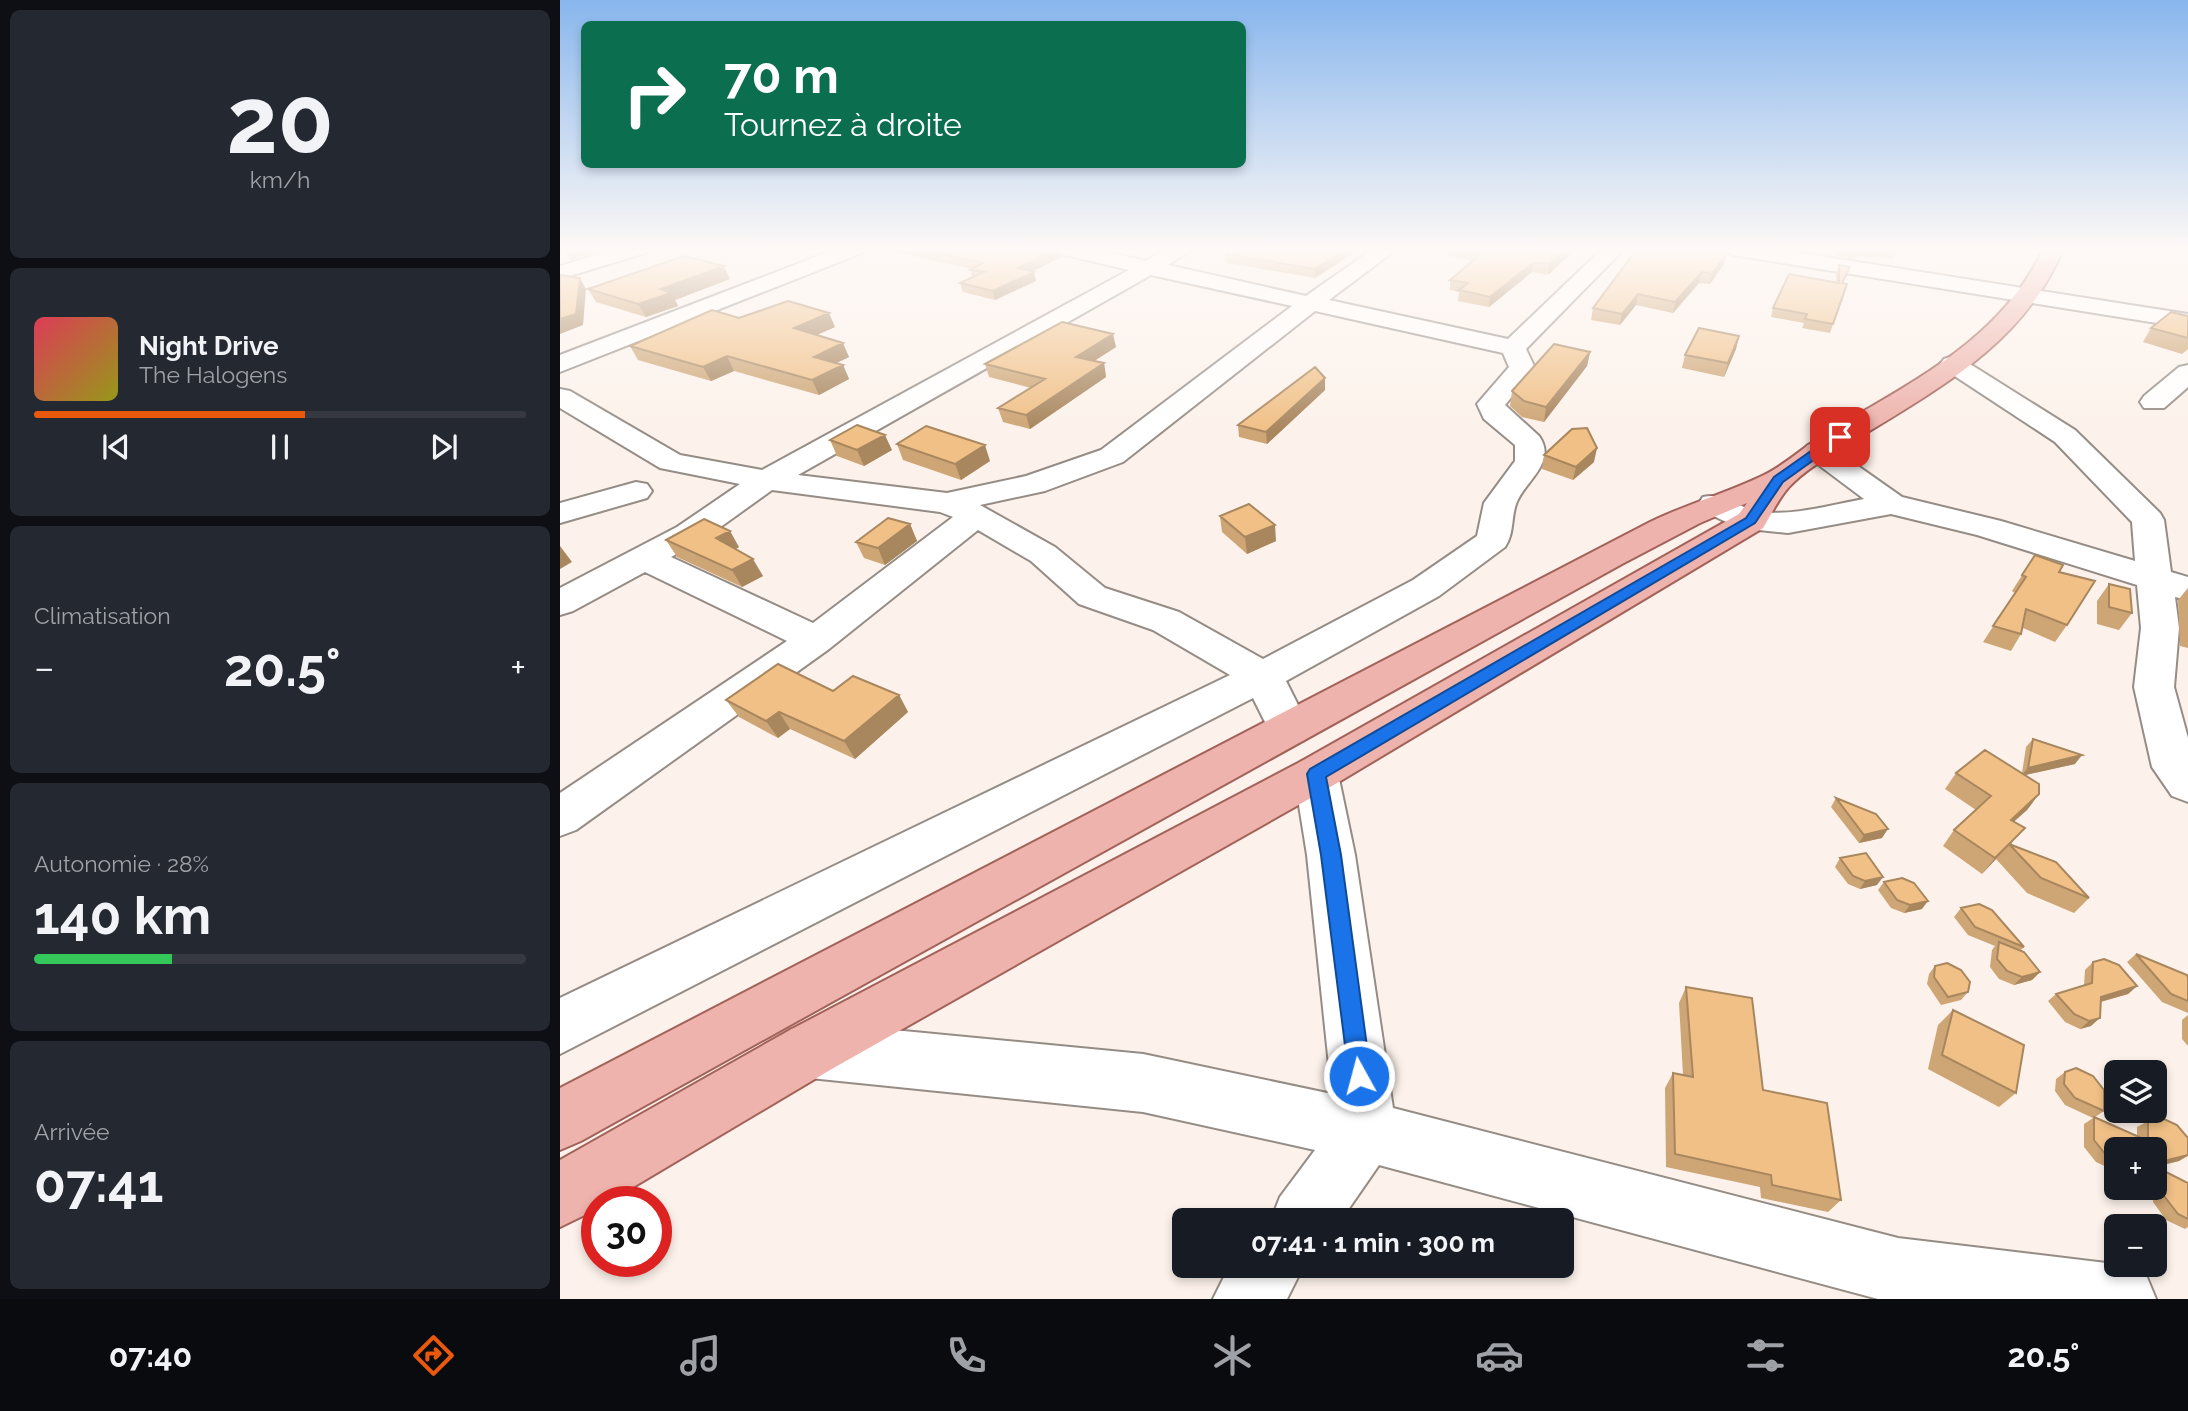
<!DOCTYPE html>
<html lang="fr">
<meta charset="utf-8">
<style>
body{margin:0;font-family:Raleway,sans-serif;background:#242831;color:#f1f3f6;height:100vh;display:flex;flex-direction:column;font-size:26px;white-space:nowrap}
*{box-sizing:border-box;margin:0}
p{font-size:23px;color:#9ea1a6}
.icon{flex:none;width:38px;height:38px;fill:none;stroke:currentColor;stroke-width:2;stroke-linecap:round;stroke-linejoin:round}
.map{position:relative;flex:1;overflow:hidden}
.panel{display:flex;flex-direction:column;gap:10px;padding:10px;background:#0d0f14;width:560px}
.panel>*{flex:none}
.top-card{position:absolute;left:21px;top:21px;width:665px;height:147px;border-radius:10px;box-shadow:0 4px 10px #0003;background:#0b6e4f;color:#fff;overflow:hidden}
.buttons{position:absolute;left:1544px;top:1060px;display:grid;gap:14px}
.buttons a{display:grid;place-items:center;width:63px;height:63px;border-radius:10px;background:#171b24;box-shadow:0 4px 10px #0003;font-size:35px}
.speed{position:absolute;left:21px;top:1186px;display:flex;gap:14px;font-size:35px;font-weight:700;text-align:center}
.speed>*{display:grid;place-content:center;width:91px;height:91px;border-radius:50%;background:#171b24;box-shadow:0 4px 10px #0003;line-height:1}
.speed .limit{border:10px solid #d22;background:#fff;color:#111}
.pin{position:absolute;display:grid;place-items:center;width:60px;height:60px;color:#fff;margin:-30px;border-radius:14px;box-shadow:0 4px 10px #0006}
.me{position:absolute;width:77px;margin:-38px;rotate:353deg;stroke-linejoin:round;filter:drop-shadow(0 0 5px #0008)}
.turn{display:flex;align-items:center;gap:24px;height:147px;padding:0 28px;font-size:32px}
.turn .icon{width:91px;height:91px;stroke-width:2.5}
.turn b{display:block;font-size:49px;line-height:60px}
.big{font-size:52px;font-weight:700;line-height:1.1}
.panel .tile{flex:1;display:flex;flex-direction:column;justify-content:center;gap:10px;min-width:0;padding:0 24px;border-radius:10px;background:#242831}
.panel .dial{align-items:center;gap:0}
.dial b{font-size:91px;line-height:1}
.song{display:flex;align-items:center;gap:21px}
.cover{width:84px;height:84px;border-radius:10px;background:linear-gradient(135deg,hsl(350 70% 55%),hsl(60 70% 35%))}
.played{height:7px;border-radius:4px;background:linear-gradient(90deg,#ea580c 55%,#363941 55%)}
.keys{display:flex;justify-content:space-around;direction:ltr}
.heat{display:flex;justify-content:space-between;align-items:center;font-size:38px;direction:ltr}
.charge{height:10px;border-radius:5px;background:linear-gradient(90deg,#34c759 28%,#363941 0)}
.trip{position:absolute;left:612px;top:1208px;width:402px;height:70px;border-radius:10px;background:#171b24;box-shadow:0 4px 10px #0003;font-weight:700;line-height:70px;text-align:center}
.tab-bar{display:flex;height:112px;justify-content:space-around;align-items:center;background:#090b0e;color:#9ea1a6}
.tab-bar .icon{width:49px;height:49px}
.tab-bar .current{color:#ea580c}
.tab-bar b{font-size:32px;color:#f1f3f6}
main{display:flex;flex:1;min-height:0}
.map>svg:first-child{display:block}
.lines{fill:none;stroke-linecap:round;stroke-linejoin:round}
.minor-casing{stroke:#958c86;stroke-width:4}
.major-casing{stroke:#a26259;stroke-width:4}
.minor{fill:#fff;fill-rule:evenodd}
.major{fill:#eeb3ac;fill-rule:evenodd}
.wall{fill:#cea574}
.shaded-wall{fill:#a8865e}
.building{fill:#f0c087;stroke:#a8865e;stroke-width:2}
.route{fill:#1a73e8;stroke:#114b97;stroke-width:2}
</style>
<main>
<section class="panel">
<div class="tile dial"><b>20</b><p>km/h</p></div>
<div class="tile">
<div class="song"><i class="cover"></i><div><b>Night Drive</b><p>The Halogens</p></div></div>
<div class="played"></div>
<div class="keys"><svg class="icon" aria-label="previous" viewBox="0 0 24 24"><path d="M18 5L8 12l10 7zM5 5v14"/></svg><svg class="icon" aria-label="pause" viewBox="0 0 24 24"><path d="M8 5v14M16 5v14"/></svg><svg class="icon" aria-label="next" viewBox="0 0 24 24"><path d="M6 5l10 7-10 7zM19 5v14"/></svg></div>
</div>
<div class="tile"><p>Climatisation</p>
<div class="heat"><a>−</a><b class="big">20.5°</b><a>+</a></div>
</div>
<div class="tile"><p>Autonomie · 28%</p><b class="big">140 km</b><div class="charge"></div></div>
<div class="tile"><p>Arrivée</p><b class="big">07:41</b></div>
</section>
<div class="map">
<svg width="1628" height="1299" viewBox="0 0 1628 1299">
<rect width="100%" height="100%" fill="#fcf2eb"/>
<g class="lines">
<defs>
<path id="minor" d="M55 249H88L85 253 0 279V266Z
M276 249H305L302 253 0 372V355Z
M494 249H534L586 261 606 249H632L608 265 746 296 813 249H837L769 300 948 339 1042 249H1064L966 349 975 368 945 405 979 436C998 463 964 481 956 504 951 519 954 534 945 547L879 596 726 681 750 729 744 740 729 745 714 740 693 698 0 1054V998L670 675 593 630 519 604 471 561 418 530 269 649 16 830 0 836V793L227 641 85 572 13 611 0 615V588L117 527 180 484 100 468 0 408V389L10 391 120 455 202 470 569 270 497 253ZM591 275 732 306 541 450 466 476 387 493 238 475ZM755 311 943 353 949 367 917 404 924 419 955 445V461L924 503 917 536 853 580 703 659 619 612 545 588 495 547 420 505 485 491 563 462ZM212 490 380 512 393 517 253 623 111 557 141 541Z
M1163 249H1215L1628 314V328L1173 255Z
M1393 356 1402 359 1515 430 1600 513 1604 520 1611 572 1628 577V600L1615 597 1619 628 1614 687 1628 738V802L1612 796 1592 767 1574 687 1581 628 1577 585 1417 535 1331 514 1228 533 1179 528 1143 511 1138 504 1143 497C1166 492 1179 509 1200 512 1235 516 1270 505 1304 499L1248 457 1243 451 1248 445 1258 442 1268 445 1342 497 1441 521 1575 561 1572 522 1495 442 1384 369 1380 364 1384 359Z
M1628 365V387L1604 408H1584L1580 402 1584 396 1619 367Z
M76 482 87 484 92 491 87 498 0 523V503Z
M756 757 772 762 778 774 795 855 833 1108 1338 1238 1563 1265 1586 1275 1596 1299H1318L819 1165 781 1220H711L720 1197 755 1150 583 1112 250 1078 230 1070 222 1050 230 1030 250 1022 583 1054 772 1094 747 855 734 774 740 762Z
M670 1265H744L727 1299H653Z"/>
<path id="major" d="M1483 249H1503C1466 340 1383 386 1303 435 1281 449 1246 468 1229 487 1218 499 1211 515 1203 528L772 786 270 1070 48 1202H37V1209L0 1227V1160L230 1030 740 762 1179 514 1187 503 1140 523 1062 564 21 1141 0 1150V1088L1090 522C1127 504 1167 493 1204 475 1225 465 1242 448 1262 436 1345 385 1441 342 1483 249Z"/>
</defs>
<use href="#minor" class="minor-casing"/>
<use href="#major" class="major-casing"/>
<use href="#minor" class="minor"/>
<use href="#major" class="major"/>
</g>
<path class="wall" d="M322 249H500L502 257 472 272 476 281 435 300 403 292 400 283 412 277 410 270 411 269Z
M674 249H800L755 278 667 263 666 254Z
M888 249H1016L988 275 972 272 929 307 898 301 899 292 890 290V280L913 261 888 256Z
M1276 249H1337L1333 259 1296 256 1294 259 1276 256Z
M1152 251 1167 253 1164 264 1150 284 1139 283 1113 313 1076 305 1060 325 1031 320 1033 308Z
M1279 265 1290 267 1283 283 1287 284 1270 333 1242 328 1244 323 1211 317 1213 308 1276 282V274Z
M170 279 115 300 118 306 86 317 36 302 28 289Z
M1628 316V349L1622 354 1583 342 1591 328Z
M179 318 275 327 257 335 289 357 276 363 283 365 289 379 259 395 174 371 151 381 78 360 70 346Z
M1179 336 1176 349 1164 377 1122 368 1125 355Z
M556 347 534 361 544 363 546 377 470 429 443 422 438 408 471 388 429 377 425 364Z
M1030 352 1027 366 984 422 962 417 950 406 952 391Z
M765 378V390L707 444 679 437 678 425Z
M270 440 332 450 304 466 277 456Z
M337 444 430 461 401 480 343 460Z
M984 455 1034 462 1013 480 982 469Z
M660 516 716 541 687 554 662 532Z
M350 524 357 541 325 565 304 558 296 542Z
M106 540 179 547 176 549 203 576 182 587 117 557Z
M1475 555 1499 572 1507 625 1495 642 1463 628 1461 634 1451 651 1423 642 1455 593 1452 591Z
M1549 584 1572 613 1559 630 1537 624V601Z
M1628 588V648L1620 646 1618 600Z
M339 695 348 712 295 759 230 729 218 738 179 717 166 700Z
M1473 739 1515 764 1465 775 1479 794 1467 810 1454 821 1452 844 1529 898 1514 913 1467 893 1436 859 1422 874 1383 846 1394 830 1416 810 1385 789 1396 773H1462L1466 747Z
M1276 798 1322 838 1299 843 1271 807Z
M1280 858 1317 885 1300 889 1288 884 1275 867Z
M1324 882 1362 909 1344 913 1331 908 1318 890Z
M1401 908 1464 947 1460 951 1480 972 1472 980 1454 985 1439 979 1430 967 1432 950 1435 946 1408 935 1394 917Z
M1576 954 1628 977V1013L1602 1002 1567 962Z
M1533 962 1577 986 1568 994 1541 1002 1531 1026 1520 1029 1505 1022 1488 1001 1496 994 1524 986 1525 970Z
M1375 966 1408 992 1401 1000 1381 1005 1367 984 1369 974Z
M1126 987 1203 1090 1281 1200 1268 1212 1201 1198 1200 1187 1106 1167 1105 1088 1113 1073 1123 1075 1119 1003Z
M1393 1010 1456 1093 1439 1107 1368 1069 1378 1025Z
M1628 1015V1046L1622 1039V1020Z
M1505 1072 1544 1111 1535 1117 1577 1137V1127L1588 1121 1628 1138V1156L1619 1161 1594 1167V1150H1556V1170H1553L1536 1162 1524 1147V1124L1533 1118 1505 1105 1495 1091 1496 1079Z
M1604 1171 1628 1183V1227L1625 1229 1606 1220 1593 1202V1188H1594V1177Z"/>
<path class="shaded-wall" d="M9 249H45L10 260 5 251Z
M497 249H500L502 257 460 277 458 268Z
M786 249H800L755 278V269Z
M1006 249H1016L988 275 989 264Z
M1167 253 1164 264 1150 284 1152 274Z
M974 262 972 272 929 307 930 297Z
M164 266 170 279 115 300 118 306 86 317 78 304 101 289Z
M474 272 476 281 435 300 433 291Z
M1142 272 1139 283 1113 313 1115 302Z
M20 278 26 289 23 325 0 334V319Z
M1078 294 1076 305 1060 325 1062 314Z
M269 313 275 327 240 342 234 328Z
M553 334 556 347 520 370 516 357Z
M1179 336 1176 349 1164 377 1168 363Z
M283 343 289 357 260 371 254 357Z
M1030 352 1027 366 984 422 986 407Z
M167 356 174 371 151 381 143 367Z
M544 363 546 377 470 429 466 415Z
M283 365 289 379 259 395 252 380Z
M765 378V390L707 444 706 432Z
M325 435 332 450 304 466 297 450Z
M425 445 430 461 401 480 395 464Z
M1037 448 1034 462 1013 480 1016 467Z
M350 524 357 541 325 565 318 548Z
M715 525 716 541 687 554 685 537Z
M170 531 179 547 166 555 156 538Z
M0 546 12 562 0 569Z
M193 559 203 576 182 587 172 570Z
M339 695 348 712 295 759 284 741Z
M219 712 230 729 218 738 206 721Z
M1522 755 1515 764 1461 776 1468 768Z
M1479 794 1467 810 1438 836 1451 820Z
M1328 829 1322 838 1299 843 1304 835Z
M1449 844 1436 859 1422 874 1435 858Z
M1323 877 1317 885 1300 889 1305 881Z
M1368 901 1362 909 1344 913 1350 905Z
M1480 972 1472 980 1454 985 1462 977Z
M1577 986 1568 994 1532 1004 1541 997Z
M1540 1018 1531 1026 1520 1029 1529 1021Z
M1628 1155 1619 1161 1594 1167 1604 1161Z"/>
<path class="building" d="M360 249H497L458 268 474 272 433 291 400 283 424 272 410 270 423 263Z
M674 249H786L755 269 666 254Z
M908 249H1006L989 264 974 262 930 297 899 290 908 283 890 280 923 252Z
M1077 249H1147L1167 253 1152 274 1142 272 1115 302 1078 294 1062 314 1033 308Z
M124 256 164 266 101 289 111 293 78 304 28 289Z
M1279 265 1290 267 1282 283 1287 284 1273 324 1245 319 1247 314 1213 308 1229 274 1279 283Z
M0 275 20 278 16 314 0 319Z
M228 301 269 313 234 328 283 343 254 357 283 365 252 380 167 356 143 367 70 346 152 310 179 318Z
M1611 312 1628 316V338L1591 328Z
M502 322 553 334 516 357 544 363 466 415 438 408 485 379 425 364Z
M1139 328 1179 336 1168 363 1125 355Z
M994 344 1030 352 986 407 964 401 952 391Z
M755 367 765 378 706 432 678 425Z
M297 425 325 435 297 450 270 440Z
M366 426 425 445 395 464 337 444Z
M1027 428 1037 448 1016 467 984 455 1012 429Z
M689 504 715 525 685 537 660 516Z
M328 518 350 524 318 548 296 542Z
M144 519 170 531 156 538 193 559 172 570 106 540Z
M1475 555 1503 565 1499 572 1535 581 1507 625 1466 609 1461 634 1433 626 1466 577 1462 575Z
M1549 584 1570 589 1572 613 1549 607Z
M218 664 273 691 293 676 339 695 284 741 219 712 206 721 166 700Z
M1473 739 1522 755 1468 768Z
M1425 750 1479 784V794L1451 820 1465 828 1449 844 1496 862 1529 898 1481 878 1449 844 1435 858 1394 830 1431 796 1396 773Z
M1276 798 1316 814 1328 829 1304 835Z
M1306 853 1323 877 1305 881 1293 876 1280 858Z
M1342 878 1354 883 1368 901 1350 905 1337 900 1324 882Z
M1419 904 1432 910 1464 947 1415 927 1401 908Z
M1439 942 1464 952 1480 972 1462 977 1447 971 1437 959Z
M1576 954 1627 975 1628 977V1001L1611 994Z
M1544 959 1559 965 1577 986 1541 997 1540 1018 1529 1021 1514 1014 1496 994 1532 983 1533 962Z
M1387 963 1401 970 1410 982 1408 992 1388 997 1374 977 1375 966Z
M1126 987 1192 998 1203 1090 1267 1103 1281 1200 1212 1185 1211 1175 1115 1154 1113 1073 1133 1077Z
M1393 1010 1464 1045 1456 1093 1382 1055Z
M1516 1068 1533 1076 1544 1090V1111L1515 1098 1504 1084 1505 1072Z
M1534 1117 1588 1141V1121L1600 1117 1617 1125 1628 1138V1155L1604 1161 1603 1151 1594 1154V1150H1556V1160L1546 1155 1534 1140Z
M1604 1171 1628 1183V1219L1618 1214 1604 1196Z"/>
<linearGradient id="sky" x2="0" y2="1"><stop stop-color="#88b6ed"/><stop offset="0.58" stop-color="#fef9f6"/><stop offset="1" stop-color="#fef9f6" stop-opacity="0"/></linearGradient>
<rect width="1628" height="431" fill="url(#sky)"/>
<path class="route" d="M1275 434 1286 437 1223 482 1195 523 766 777 781 855 811 1076 807 1085 799 1088 790 1085 761 855 747 774 750 769 1186 518 1214 477Z"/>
</svg>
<div class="buttons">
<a><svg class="icon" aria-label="layers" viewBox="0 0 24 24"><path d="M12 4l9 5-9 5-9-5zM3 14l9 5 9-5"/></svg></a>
<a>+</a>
<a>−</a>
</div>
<div class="speed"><div class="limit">30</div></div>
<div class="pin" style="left:1280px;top:437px;background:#d93025"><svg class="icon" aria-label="arrive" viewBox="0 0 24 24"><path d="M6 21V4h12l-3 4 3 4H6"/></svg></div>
<svg class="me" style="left:799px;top:1076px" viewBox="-20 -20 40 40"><circle r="17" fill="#1a73e8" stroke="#fff" stroke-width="3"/><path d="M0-11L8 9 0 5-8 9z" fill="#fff"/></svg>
<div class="trip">07:41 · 1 min · 300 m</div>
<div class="top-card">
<div class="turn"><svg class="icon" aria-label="right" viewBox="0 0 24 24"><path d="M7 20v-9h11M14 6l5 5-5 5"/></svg><div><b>70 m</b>Tournez à droite</div></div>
</div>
</div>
</main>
<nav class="tab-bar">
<b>07:40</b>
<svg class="icon current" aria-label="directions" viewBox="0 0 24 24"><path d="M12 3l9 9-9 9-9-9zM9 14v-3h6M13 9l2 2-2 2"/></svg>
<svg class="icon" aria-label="music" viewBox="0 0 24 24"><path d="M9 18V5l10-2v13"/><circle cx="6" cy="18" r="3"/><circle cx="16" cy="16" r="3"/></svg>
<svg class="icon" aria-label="phone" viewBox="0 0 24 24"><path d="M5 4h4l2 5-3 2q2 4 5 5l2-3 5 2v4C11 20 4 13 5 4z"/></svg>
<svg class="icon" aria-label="climate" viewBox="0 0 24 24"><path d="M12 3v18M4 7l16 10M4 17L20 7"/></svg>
<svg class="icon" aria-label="car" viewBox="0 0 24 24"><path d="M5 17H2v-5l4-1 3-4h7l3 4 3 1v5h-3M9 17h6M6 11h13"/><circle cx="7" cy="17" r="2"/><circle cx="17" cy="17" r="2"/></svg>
<svg class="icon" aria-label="filters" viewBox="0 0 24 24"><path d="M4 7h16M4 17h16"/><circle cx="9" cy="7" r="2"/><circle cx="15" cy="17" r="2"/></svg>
<b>20.5°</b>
</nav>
